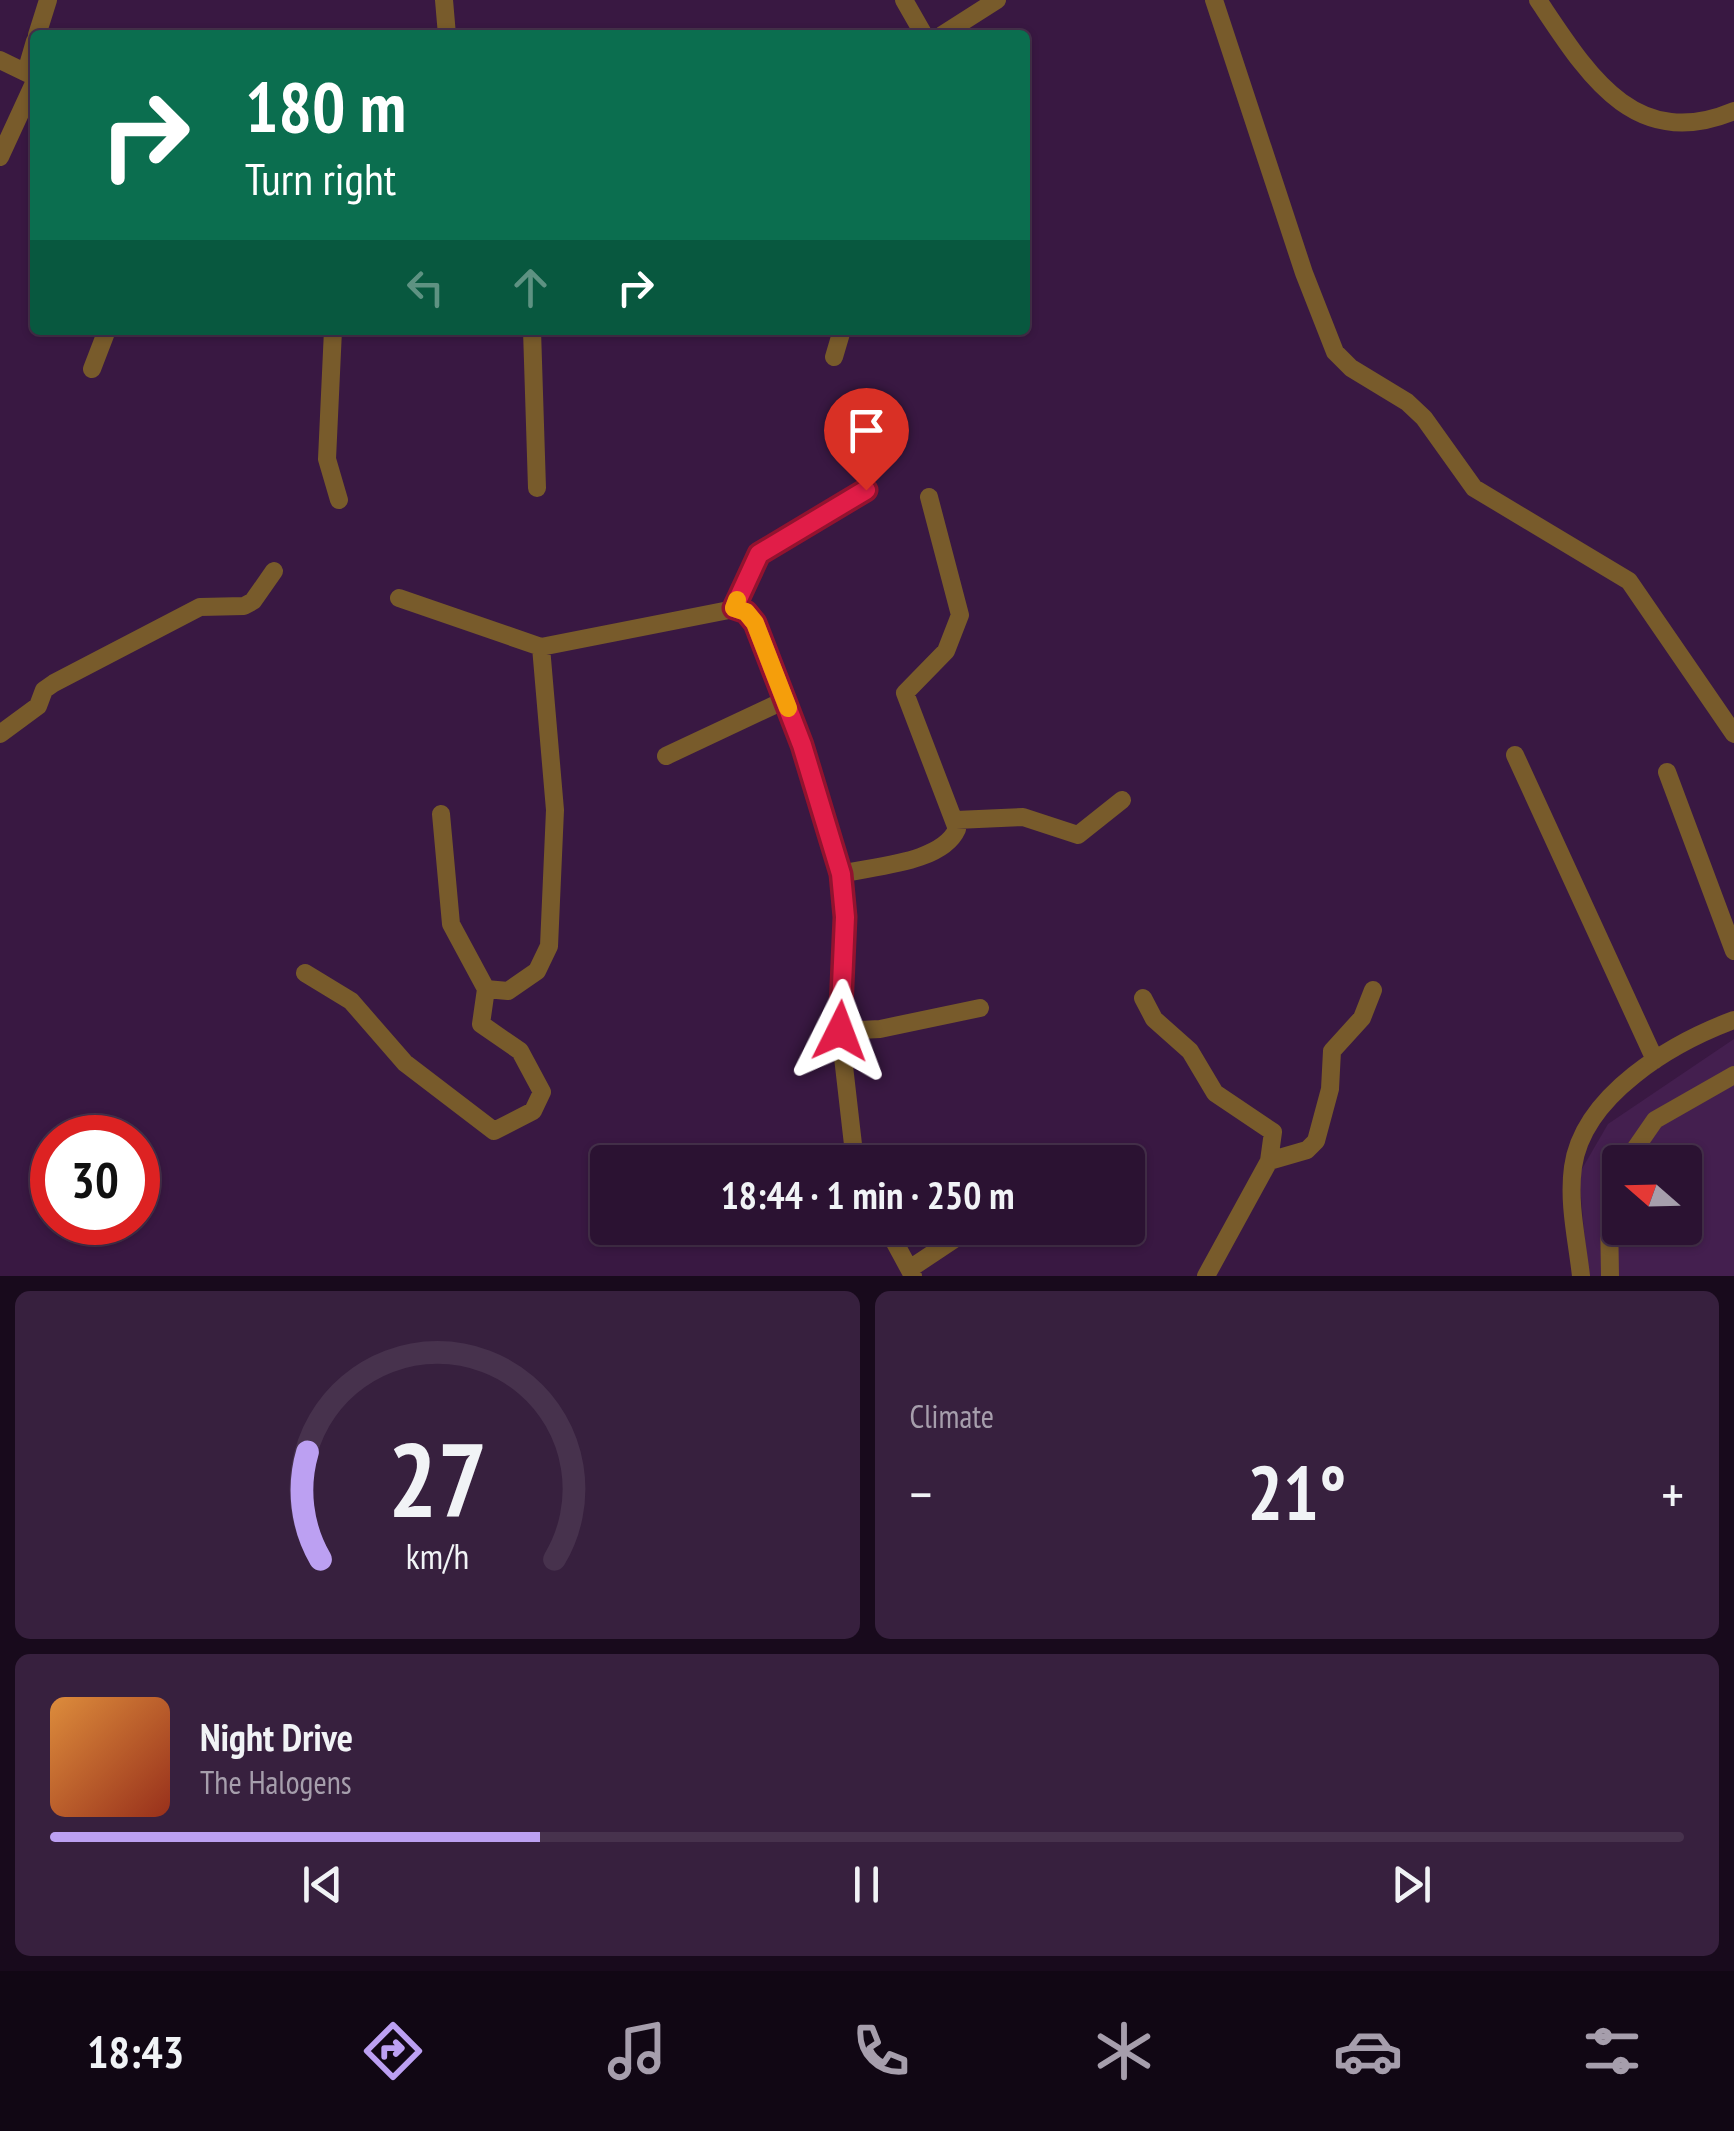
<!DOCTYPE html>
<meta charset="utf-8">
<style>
body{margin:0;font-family:"PT Sans Narrow",sans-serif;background:#37203e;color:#f1f3f6;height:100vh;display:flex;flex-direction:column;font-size:38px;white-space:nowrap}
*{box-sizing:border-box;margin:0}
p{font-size:32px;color:#a69eac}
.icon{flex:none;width:55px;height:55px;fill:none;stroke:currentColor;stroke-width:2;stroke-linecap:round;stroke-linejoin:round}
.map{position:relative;height:1276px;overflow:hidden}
.sheet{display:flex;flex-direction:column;gap:15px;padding:15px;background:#180a1c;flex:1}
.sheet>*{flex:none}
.guide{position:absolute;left:30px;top:30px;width:1000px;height:305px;border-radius:10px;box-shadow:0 2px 8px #0004,0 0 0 2px #47324d;background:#0b6e4f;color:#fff;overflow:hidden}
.needle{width:65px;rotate:290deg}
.controls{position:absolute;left:1602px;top:1145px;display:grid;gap:20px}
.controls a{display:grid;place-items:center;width:100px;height:100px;border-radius:10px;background:#2b1232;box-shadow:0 2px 8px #0004,0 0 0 2px #47324d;font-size:50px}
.speed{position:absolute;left:30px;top:1115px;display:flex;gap:20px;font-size:50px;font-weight:700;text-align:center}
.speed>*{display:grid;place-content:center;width:130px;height:130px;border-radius:50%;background:#2b1232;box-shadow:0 2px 8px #0004,0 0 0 2px #47324d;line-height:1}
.speed .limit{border:15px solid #d22;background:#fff;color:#111}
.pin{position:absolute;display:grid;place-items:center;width:85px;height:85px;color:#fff;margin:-102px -42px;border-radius:50% 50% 50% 0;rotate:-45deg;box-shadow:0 0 10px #0007}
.pin .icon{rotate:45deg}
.me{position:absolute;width:110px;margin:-55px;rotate:3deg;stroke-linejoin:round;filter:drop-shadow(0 0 8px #0008)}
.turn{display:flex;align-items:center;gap:35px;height:210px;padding:0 50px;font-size:45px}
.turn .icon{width:130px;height:130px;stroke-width:2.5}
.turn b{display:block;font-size:70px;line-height:85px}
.lanes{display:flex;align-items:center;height:95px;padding:0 50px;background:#0003;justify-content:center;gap:50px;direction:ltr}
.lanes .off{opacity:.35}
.big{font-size:75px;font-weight:700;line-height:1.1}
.sheet .card{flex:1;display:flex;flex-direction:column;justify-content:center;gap:15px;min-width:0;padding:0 35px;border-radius:15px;background:#37203e}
.sheet .dial{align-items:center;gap:0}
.dial svg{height:260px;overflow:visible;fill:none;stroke:#47324d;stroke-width:7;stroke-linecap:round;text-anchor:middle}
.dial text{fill:#f1f3f6;stroke:none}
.song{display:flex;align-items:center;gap:30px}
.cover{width:120px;height:120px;border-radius:15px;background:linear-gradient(135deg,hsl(30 70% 55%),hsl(10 70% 35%))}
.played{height:10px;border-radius:5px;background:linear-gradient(90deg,#bca0f2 30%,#47324d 30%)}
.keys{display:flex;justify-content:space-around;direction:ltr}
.heat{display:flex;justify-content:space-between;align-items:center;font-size:55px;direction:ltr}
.sheet .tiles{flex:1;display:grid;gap:15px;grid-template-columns:1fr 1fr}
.card:last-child{grid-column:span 2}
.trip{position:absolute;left:590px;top:1145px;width:555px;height:100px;border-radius:10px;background:#2b1232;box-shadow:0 2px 8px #0004,0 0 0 2px #47324d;font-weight:700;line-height:100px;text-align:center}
.tab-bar{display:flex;height:160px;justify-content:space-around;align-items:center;background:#110714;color:#a69eac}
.tab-bar .icon{width:70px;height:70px}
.tab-bar .current{color:#bca0f2}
.tab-bar b{font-size:45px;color:#f1f3f6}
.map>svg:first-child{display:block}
.built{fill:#441f4f;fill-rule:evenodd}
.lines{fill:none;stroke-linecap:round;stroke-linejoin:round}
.minor{stroke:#785b2b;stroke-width:18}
.route-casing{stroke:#92132f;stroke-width:25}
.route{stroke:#e11d48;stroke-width:18}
.slow{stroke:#f59e0b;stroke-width:18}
</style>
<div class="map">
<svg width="1734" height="1276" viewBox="0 0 1734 1276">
<rect width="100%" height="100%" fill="#391842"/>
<path class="built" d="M1734 1039V1276H1588L1579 1174 1608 1124ZM1620 1162H1685V1228H1620Z"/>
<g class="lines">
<path class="minor" d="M444 0 447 35
M904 0 924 35
M1214 0 1304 273 1335 352 1351 368 1407 402 1424 418 1474 488 1629 581 1734 734
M1538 0C1587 73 1634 153 1734 111
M37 35 48 0
M942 35 997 0
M0 60 35 77
M26 72 35 41
M0 157 35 81
M333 330 327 459 339 500
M532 330 537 488
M834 357 842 330
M92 369 107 330
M399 598 541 647 734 609 746 612 755 623 802 745 841 874 845 917 840 1031 855 1162
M734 609 759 555 866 490
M0 734 38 706 44 690 54 683 200 607 244 606 253 601 274 571
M1515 755 1655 1060
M666 756 785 700
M1667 772 1734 951
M441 814 451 924 486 989 508 991 537 971 549 946 555 810 541 647
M956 820 1023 817 1078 835 1122 800
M841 874C874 866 942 863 957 829L905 693 946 651 960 615 929 497
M305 973 351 1001 405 1063 494 1131 533 1111 542 1092 520 1051 481 1024 486 989
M1143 998 1154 1019 1190 1051 1215 1093 1273 1132 1269 1161 1206 1276
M840 1031 880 1029 980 1008
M1269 1161 1307 1150 1316 1141 1330 1089 1332 1051 1362 1018 1373 990
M1626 1162 1655 1120 1734 1075
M887 1228 913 1276
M911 1268 971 1228
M1581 1276C1577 1240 1568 1203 1573 1167 1583 1095 1672 1043 1734 1020
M1610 1276 1609 1216 1620 1177"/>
</g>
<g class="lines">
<defs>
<path id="route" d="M840 1031 845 917 841 874 802 745 755 623 746 612 734 608 759 554 866 490"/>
</defs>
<use href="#route" class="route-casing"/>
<use href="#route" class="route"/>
<path class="slow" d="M737 600 734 608 746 612 755 623 788 708"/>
</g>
</svg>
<div class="controls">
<a><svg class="needle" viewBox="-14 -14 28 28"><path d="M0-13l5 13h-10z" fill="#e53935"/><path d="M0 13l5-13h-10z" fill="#a69eac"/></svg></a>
</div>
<div class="speed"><div class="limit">30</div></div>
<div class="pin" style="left:866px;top:490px;background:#d93025"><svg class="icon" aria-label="arrive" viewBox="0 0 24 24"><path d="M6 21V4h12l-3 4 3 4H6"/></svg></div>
<svg class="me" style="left:840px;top:1031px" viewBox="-20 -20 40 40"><path d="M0-17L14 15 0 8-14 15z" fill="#e11d48" stroke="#fff" stroke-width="4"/></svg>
<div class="trip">18:44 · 1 min · 250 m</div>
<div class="guide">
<div class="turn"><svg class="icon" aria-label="right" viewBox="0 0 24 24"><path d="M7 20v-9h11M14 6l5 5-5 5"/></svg><div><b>180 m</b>Turn right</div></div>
<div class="lanes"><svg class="icon off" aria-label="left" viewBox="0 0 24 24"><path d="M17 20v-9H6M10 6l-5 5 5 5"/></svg><svg class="icon off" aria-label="ahead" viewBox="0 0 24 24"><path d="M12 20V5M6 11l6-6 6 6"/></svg><svg class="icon" aria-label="right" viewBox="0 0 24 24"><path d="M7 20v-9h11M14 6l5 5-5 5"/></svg></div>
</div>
</div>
<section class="sheet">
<div class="tiles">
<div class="card dial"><svg viewBox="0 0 100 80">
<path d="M14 69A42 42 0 1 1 86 69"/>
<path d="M14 69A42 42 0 0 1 10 36" stroke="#bca0f2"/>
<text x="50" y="56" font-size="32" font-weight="700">27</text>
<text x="50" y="72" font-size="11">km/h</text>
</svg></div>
<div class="card"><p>Climate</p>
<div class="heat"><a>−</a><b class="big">21°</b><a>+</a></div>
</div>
<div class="card">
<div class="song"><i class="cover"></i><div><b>Night Drive</b><p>The Halogens</p></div></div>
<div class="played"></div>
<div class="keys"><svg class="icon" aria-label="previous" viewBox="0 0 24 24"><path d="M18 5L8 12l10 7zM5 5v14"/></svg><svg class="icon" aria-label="pause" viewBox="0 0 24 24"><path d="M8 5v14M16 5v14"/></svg><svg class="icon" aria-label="next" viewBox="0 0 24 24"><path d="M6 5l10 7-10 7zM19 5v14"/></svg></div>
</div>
</div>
</section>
<nav class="tab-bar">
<b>18:43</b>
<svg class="icon current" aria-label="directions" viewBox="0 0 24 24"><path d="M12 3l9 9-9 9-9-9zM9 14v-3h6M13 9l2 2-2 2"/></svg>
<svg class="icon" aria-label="music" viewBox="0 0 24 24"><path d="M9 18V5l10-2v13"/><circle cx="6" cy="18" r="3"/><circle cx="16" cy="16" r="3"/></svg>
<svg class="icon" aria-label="phone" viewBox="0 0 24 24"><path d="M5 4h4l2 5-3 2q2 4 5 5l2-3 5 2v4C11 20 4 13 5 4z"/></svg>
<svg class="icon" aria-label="climate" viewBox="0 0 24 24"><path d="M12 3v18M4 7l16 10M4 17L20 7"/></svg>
<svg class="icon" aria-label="car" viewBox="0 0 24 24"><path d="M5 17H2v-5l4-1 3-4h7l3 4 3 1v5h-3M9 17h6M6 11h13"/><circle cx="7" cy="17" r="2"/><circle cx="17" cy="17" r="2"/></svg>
<svg class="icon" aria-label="filters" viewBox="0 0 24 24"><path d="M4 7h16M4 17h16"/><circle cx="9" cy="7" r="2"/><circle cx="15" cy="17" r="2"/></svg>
</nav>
